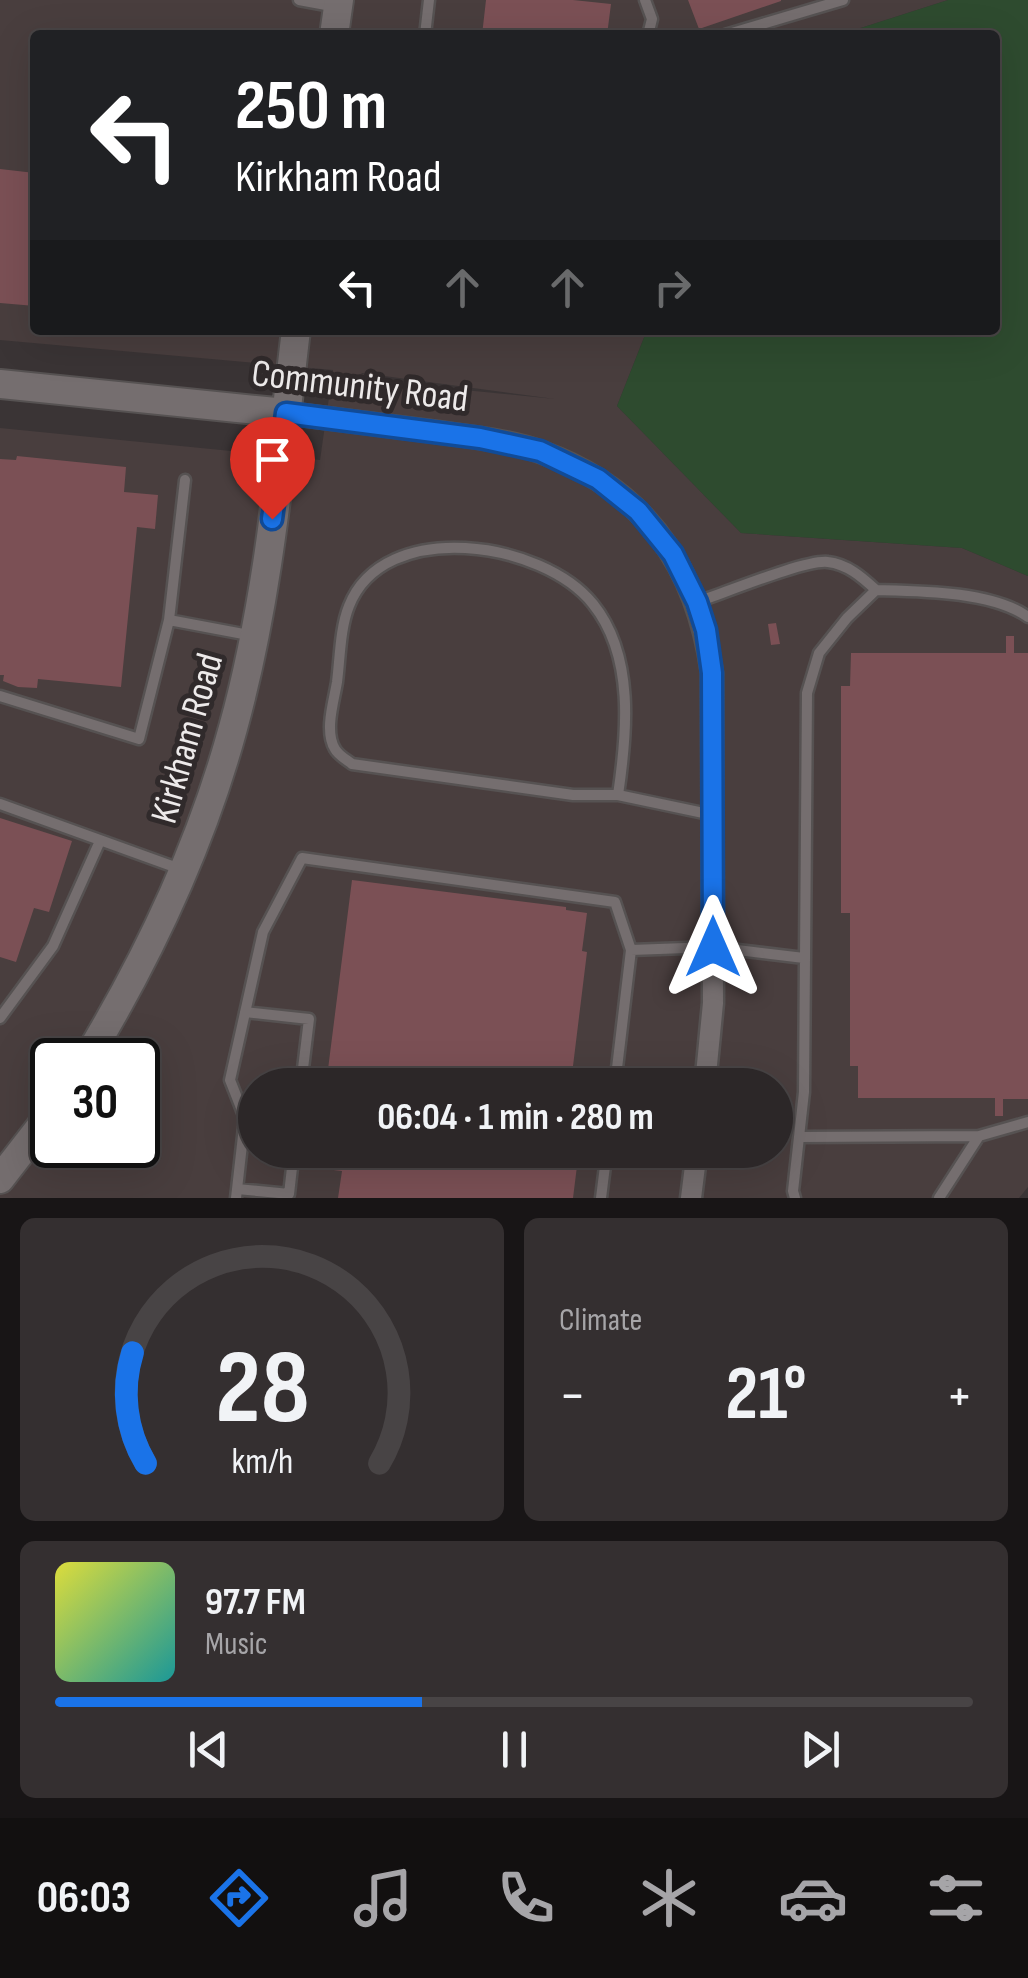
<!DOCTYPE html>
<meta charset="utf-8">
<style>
body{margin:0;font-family:"Sofia Sans Condensed",sans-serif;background:#342f30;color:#f1f3f6;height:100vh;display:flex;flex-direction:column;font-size:38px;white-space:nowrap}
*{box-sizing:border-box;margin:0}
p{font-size:32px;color:#a6a5a8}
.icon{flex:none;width:55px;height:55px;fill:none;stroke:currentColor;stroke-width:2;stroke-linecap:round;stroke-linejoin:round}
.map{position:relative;height:1198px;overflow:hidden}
.drawer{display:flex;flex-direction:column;gap:20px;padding:20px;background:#181516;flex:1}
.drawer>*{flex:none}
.hud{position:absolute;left:30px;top:30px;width:970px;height:305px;border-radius:10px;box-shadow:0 10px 40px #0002,0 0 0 2px #484445;background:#202124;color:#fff;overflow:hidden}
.speed{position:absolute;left:30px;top:1038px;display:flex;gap:20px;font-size:50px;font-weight:700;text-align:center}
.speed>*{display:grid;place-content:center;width:130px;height:130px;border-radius:50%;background:#2c2728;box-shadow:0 10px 40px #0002,0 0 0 2px #484445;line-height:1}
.speed .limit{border:5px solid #111;border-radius:15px;background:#fff;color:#111}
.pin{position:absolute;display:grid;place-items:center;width:85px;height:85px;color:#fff;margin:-102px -42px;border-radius:50% 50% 50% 0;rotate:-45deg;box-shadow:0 0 10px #0007}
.pin .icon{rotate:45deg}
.me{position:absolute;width:110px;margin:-55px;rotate:0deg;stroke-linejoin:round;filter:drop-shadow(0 0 8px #0008)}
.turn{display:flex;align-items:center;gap:35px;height:210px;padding:0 40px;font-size:45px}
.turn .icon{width:130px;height:130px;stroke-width:2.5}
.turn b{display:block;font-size:70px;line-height:85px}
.lanes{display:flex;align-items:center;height:95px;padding:0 40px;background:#0003;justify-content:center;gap:50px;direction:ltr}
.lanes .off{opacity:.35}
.big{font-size:75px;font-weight:700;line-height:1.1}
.drawer .card{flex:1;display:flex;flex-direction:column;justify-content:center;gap:15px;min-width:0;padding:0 35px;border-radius:15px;background:#342f30}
.drawer .dial{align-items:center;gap:0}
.dial svg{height:260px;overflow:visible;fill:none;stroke:#484445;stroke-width:7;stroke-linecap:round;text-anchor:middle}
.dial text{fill:#f1f3f6;stroke:none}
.song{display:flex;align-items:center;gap:30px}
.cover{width:120px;height:120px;border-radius:15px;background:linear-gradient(135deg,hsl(60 70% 55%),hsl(180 70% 35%))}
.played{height:10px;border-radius:5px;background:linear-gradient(90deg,#1a73e8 40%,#484445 40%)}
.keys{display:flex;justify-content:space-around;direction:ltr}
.heat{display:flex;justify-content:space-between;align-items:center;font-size:55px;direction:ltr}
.drawer .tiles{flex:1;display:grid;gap:20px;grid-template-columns:1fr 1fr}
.card:last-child{grid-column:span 2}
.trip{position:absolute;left:238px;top:1068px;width:555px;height:100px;border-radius:50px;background:#2c2728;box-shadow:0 10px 40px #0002,0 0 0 2px #484445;font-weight:700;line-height:100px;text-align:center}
.tab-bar{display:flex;height:160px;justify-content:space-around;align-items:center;background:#121010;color:#a6a5a8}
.tab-bar .icon{width:70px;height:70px}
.tab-bar .current{color:#1a73e8}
.tab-bar b{font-size:45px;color:#f1f3f6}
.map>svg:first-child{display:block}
.built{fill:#493e3e;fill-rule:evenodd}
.green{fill:#2e4b2f}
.building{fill:#7b5055}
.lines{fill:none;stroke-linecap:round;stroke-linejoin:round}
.lane-casing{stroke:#565252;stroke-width:15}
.street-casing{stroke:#565252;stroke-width:25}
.secondary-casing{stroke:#565252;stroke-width:32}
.lane{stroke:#756e6f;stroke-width:10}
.street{stroke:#756e6f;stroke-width:20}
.secondary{stroke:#756e6f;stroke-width:28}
.route-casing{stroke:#114b97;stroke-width:25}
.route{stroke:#1a73e8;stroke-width:18}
.labels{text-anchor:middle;stroke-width:10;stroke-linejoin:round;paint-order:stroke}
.street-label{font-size:38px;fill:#edeaea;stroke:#302a2b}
</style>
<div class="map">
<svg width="1028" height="1198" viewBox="0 0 1028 1198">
<rect width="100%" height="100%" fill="#3a3435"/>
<path class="built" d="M0 0H948L839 35H35V330H647L617 406 741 533 962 548 1028 576V1187L1019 1198H0V428L320 460 333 370 0 340ZM361 374 362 373 555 399 423 386ZM52 1060H138V1145H52ZM255 1085H775V1150H255Z"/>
<path class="green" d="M948 0H1028V576L962 548 741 533 617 406 647 330H995V35H839Z"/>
<path class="building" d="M486 0H573L611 4 607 35H482Z
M688 0H781V1L699 29Z
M0 169 35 173V306L0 303Z
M17 456 126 467 124 492 158 495 155 529 137 527 121 687 38 679 37 688 18 687 3 681 4 675H0V459L16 460Z
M776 623 780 644 771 645 768 624Z
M1006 636H1014V653H1028V1099H1003V1116H995V1098H858V1066H850V913H841V686H850L851 653H1006Z
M0 818 72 841 49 912 34 908 16 962 0 957Z
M352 880 566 907V910L587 913 582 951 587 952 573 1066 589 1067 586 1085H326Z
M318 1150H579L573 1198H338L342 1171 316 1168Z"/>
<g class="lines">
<defs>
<path id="lane" d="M299 0 337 7
M645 0 652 19 648 35
M425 35 429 0
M725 35 843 0
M697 602C722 594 806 559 828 562 847 564 862 577 876 590 919 591 992 591 1028 617
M169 620 185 480
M0 696 139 739 169 620 254 636
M618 795C627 734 635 656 593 604 543 541 384 517 349 606 340 628 340 659 337 682 334 701 324 731 335 749 338 755 347 760 352 764L573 795H618L713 815
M0 804 183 870
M245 1012 309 1019 301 1085
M0 1018 53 946 100 841
M615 1085 631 950
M979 1136 1028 1122
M799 1137 979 1136 939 1198
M237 1189 289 1194 294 1150
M236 1198 245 1118 230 1080 263 932 302 858 615 902 631 950 713 947 804 958
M601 1198 607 1150
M795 1198 793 1191 804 1092 807 693 819 653 847 618 876 590"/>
<path id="street" d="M286 413C336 419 386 426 437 432 471 437 508 440 541 452 645 489 697 567 712 673L713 1003 705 1085
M691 1198 697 1150"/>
<path id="secondary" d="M334 35 339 0
M0 384 286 413
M86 1060C149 956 201 846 233 728 269 598 280 463 296 330
M0 1179 52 1112"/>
</defs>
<use href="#lane" class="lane-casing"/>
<use href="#street" class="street-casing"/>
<use href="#secondary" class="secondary-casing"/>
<use href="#lane" class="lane"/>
<use href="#street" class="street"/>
<use href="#secondary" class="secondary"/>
</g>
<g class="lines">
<defs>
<path id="route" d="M272 519 286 413 480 438 540 451 598 479 638 511 673 554 697 602 706 630 712 673 713 947"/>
</defs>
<use href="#route" class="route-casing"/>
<use href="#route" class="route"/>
</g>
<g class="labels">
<g class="street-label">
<text transform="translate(360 385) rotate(7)" y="13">Community Road</text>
<text transform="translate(186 738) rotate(-74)" y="13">Kirkham Road</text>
</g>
</g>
</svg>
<div class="speed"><div class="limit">30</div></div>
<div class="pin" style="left:272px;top:519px;background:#d93025"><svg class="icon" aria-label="arrive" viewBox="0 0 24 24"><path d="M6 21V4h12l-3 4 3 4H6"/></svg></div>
<svg class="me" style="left:713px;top:947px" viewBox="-20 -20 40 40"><path d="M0-17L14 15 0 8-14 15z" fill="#1a73e8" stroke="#fff" stroke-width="4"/></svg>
<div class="trip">06:04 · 1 min · 280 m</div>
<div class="hud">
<div class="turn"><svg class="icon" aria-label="left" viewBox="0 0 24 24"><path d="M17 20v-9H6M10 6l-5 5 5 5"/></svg><div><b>250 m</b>Kirkham Road</div></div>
<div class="lanes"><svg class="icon" aria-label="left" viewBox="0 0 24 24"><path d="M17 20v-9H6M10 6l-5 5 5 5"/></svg><svg class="icon off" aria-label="ahead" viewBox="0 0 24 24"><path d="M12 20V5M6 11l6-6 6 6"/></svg><svg class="icon off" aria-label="ahead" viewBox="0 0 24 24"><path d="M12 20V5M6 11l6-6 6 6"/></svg><svg class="icon off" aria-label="right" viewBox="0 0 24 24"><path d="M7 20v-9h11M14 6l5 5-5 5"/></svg></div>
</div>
</div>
<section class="drawer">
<div class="tiles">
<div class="card dial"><svg viewBox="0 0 100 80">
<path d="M14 69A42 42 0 1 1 86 69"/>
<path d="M14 69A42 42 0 0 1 10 35" stroke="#1a73e8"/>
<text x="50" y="56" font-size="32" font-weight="700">28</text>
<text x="50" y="72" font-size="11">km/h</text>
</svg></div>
<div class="card"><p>Climate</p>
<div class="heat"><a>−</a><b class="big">21°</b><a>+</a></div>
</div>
<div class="card">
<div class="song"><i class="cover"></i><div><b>97.7 FM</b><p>Music</p></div></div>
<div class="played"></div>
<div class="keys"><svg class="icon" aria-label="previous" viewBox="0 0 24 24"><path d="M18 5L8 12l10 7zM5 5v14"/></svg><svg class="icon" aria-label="pause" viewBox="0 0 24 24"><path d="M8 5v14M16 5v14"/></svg><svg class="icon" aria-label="next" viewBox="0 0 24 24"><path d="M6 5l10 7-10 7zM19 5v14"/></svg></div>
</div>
</div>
</section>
<nav class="tab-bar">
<b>06:03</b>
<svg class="icon current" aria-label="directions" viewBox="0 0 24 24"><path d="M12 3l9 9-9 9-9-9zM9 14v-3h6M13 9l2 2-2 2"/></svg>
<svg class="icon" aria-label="music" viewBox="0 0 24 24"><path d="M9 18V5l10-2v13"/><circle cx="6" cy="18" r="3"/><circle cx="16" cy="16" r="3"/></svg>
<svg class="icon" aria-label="phone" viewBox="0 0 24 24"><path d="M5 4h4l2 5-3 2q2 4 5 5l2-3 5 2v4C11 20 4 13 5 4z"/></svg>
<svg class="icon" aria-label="climate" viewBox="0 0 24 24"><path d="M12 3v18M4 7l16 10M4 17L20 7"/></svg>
<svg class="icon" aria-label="car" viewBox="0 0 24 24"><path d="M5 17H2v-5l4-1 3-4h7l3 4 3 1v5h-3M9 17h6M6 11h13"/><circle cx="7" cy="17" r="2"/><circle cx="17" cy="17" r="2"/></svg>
<svg class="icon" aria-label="filters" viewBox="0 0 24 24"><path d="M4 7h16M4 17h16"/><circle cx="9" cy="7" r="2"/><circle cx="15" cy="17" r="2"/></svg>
</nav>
